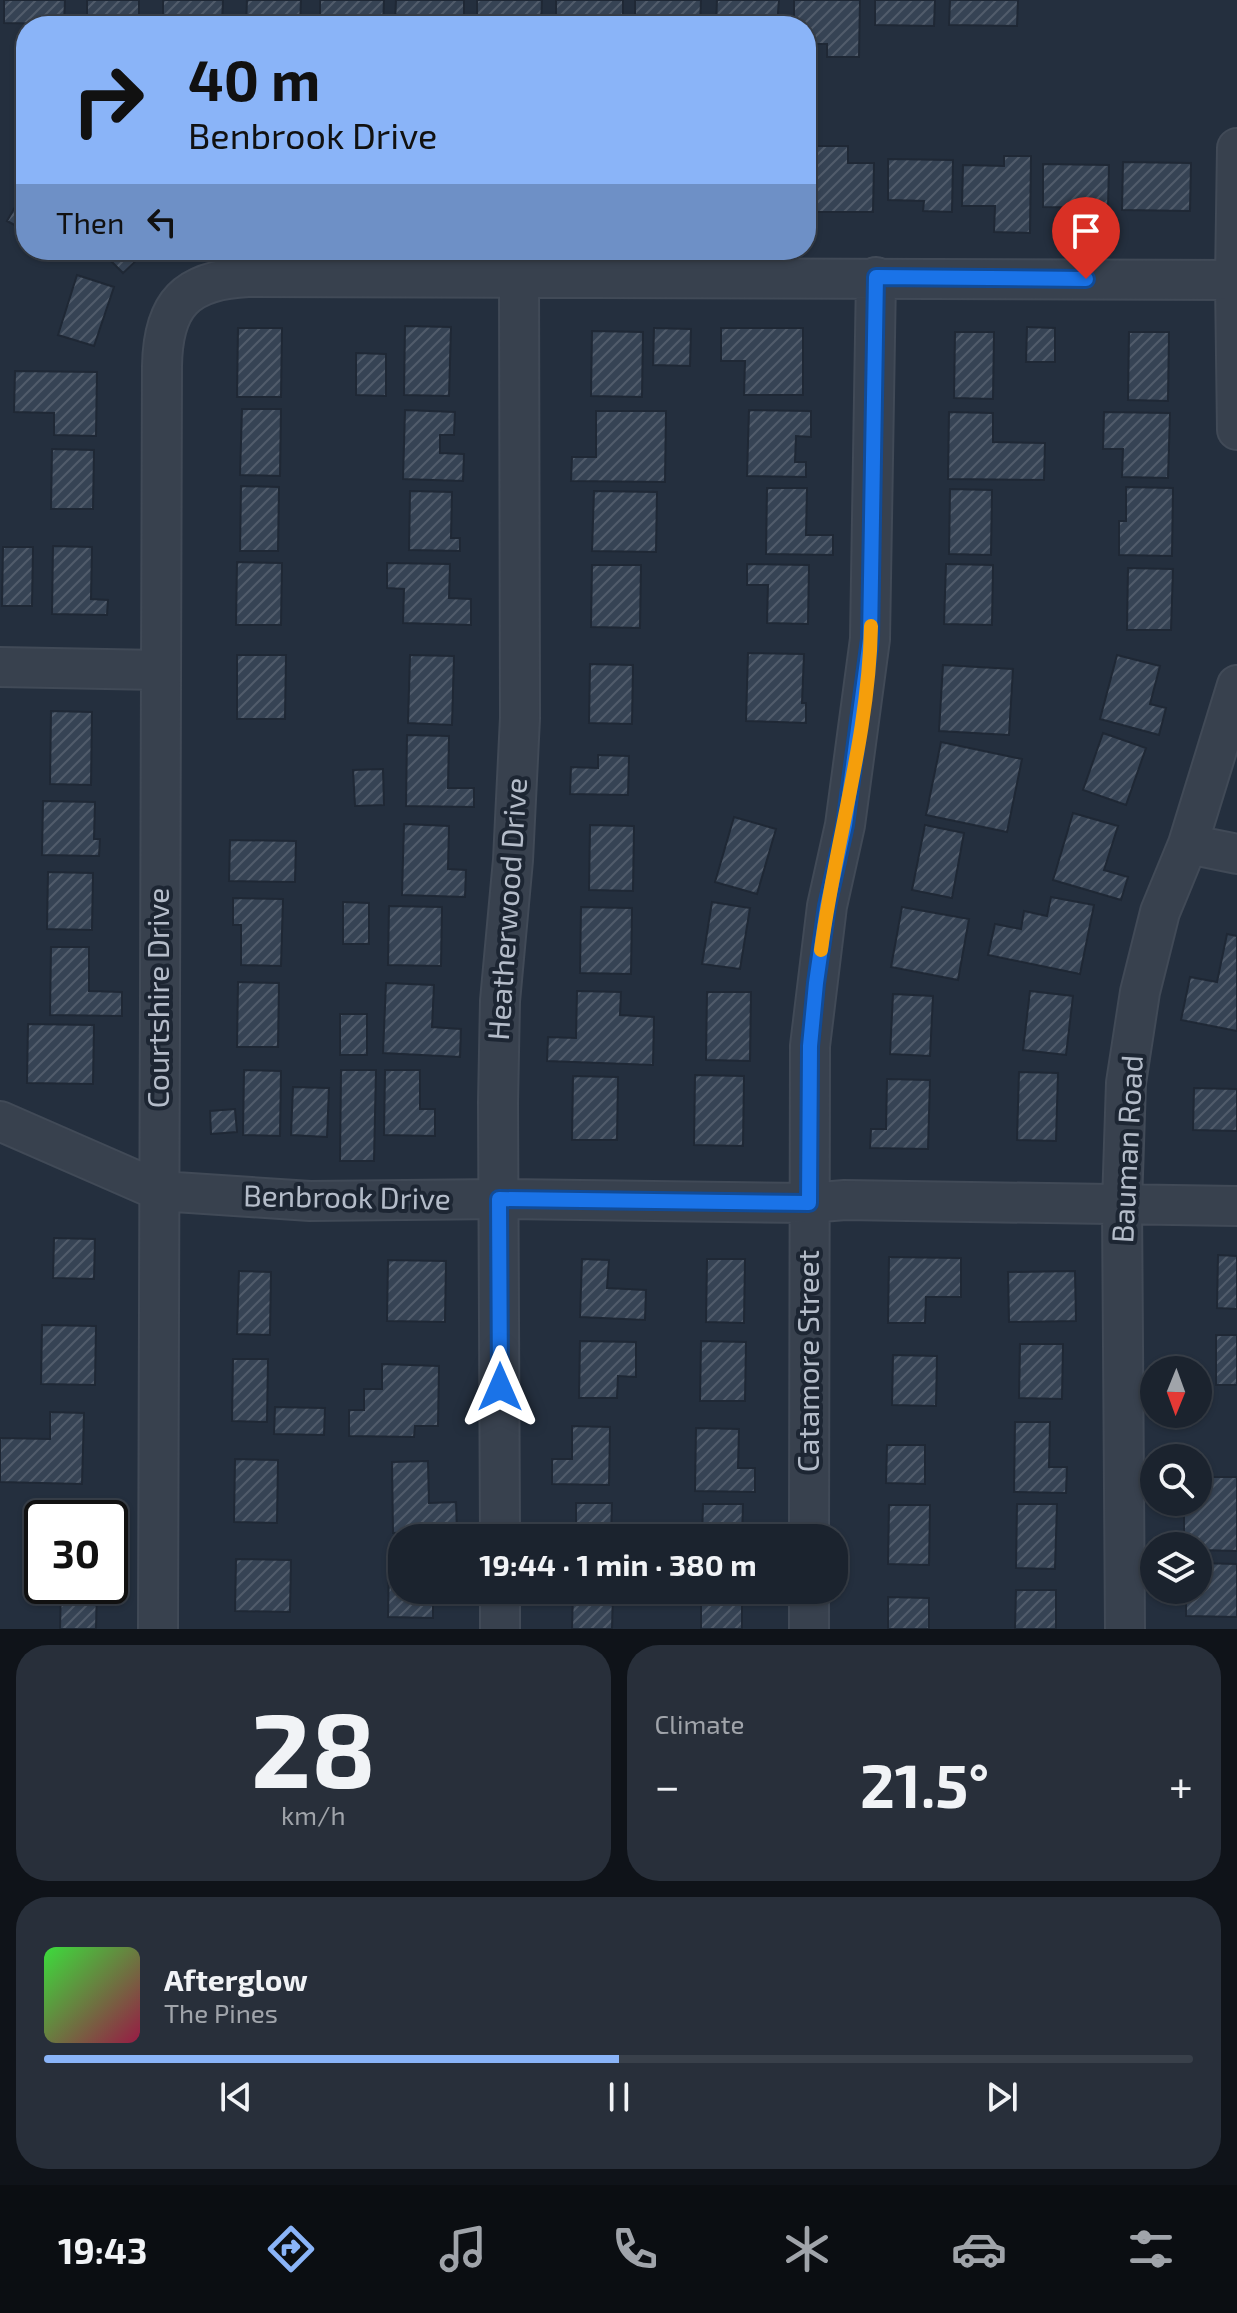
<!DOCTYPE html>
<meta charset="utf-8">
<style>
body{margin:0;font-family:"Exo 2",sans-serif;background:#282f3a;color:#f1f3f6;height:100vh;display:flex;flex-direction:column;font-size:30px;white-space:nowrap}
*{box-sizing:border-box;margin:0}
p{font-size:26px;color:#a0a4aa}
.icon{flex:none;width:44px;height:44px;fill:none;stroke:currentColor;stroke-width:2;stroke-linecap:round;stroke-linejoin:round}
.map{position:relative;height:1629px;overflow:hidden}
.sheet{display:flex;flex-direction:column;gap:16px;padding:16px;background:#0f1319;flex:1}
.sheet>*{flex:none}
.guide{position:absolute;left:16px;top:16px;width:800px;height:244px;border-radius:32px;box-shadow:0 2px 6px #0004,0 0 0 2px #39404a;background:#8ab4f8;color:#111;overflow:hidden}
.needle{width:52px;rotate:181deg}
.tools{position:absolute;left:1140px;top:1356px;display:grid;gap:16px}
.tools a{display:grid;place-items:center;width:72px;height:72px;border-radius:50%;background:#1b232e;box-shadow:0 2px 6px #0004,0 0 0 2px #39404a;font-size:40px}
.speed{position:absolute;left:24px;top:1500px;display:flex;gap:16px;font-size:40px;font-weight:700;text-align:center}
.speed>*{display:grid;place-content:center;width:104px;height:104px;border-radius:50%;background:#1b232e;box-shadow:0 2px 6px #0004,0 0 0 2px #39404a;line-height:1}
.speed .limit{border:4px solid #111;border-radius:12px;background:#fff;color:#111}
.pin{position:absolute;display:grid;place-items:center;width:68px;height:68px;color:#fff;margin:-82px -34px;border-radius:50% 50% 50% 0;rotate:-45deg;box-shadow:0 0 8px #0007}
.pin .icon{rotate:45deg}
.me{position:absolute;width:88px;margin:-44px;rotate:0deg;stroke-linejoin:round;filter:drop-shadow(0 0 6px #0008)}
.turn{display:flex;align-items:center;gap:28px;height:168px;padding:0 40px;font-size:36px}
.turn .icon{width:104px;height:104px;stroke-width:2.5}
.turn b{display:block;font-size:56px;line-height:68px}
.then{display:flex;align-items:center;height:76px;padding:0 40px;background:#0003;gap:16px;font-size:30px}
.big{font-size:60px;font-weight:700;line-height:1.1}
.sheet .widget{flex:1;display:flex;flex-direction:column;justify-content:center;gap:12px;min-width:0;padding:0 28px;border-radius:32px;background:#282f3a}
.sheet .dial{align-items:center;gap:0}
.dial b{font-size:104px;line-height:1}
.song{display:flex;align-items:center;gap:24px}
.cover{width:96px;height:96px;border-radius:12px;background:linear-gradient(135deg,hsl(120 70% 55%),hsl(340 70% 35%))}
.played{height:8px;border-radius:4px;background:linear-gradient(90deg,#8ab4f8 50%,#39404a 50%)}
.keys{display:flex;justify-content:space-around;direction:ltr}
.heat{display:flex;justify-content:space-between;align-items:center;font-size:44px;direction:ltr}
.sheet .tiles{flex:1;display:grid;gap:16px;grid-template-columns:1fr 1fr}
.widget:last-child{grid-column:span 2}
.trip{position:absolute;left:388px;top:1524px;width:460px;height:80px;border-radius:32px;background:#1b232e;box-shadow:0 2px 6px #0004,0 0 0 2px #39404a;font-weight:700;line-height:80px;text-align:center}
.menu{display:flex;height:128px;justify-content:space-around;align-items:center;background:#0b0e12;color:#a0a4aa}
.menu .icon{width:56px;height:56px}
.menu .selected{color:#8ab4f8}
.menu b{font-size:36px;color:#f1f3f6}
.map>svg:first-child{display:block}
.building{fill:url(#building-hatch);stroke:#1f2835;stroke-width:2}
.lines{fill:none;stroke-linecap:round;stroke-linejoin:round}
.minor-casing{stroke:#414a57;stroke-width:42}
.minor{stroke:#38414e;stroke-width:38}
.route-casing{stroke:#114b97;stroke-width:20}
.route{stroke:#1a73e8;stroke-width:14}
.slow{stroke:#f59e0b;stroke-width:14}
.labels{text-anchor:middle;stroke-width:8;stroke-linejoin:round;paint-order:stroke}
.street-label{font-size:30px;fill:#b4bcc9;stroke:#1d2633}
</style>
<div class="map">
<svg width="1237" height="1629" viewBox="0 0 1237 1629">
<defs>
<pattern id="building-hatch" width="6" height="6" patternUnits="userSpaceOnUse" patternTransform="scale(2)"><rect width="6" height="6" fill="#364354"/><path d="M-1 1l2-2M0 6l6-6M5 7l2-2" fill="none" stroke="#515c6b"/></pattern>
</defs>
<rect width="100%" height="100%" fill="#242f3e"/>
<path class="building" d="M4 0H65L64 24 4 23Z
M87 0H139V25L87 24Z
M163 0H223L222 24 163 23Z
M247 0H301L300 25 246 24Z
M320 0H384L383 26H360V19L320 18Z
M396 0H464V25L395 23Z
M477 0H542L541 26H477Z
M556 0H623V23L556 22Z
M635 0H701L700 26H635Z
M717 0H779L777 26 716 24Z
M794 0H860L859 57H827V44H806V26H794Z
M875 0H935L934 26 875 25Z
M950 0H1018L1017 26 949 25Z
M811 146H848V163H874L873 212H810Z
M1004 156H1031L1030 233 994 232 995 206H962L963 165 1004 166Z
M888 159 953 160 952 212 923 211 924 201 888 200Z
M1123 162 1191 163 1190 211 1122 210Z
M1043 164 1109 165 1108 208 1043 207Z
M26 188V231L7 221Z
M100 250H143L145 252 123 273Z
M77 275 114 287 94 346 58 335Z
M405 326 451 327 449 396 404 395Z
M1027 327 1055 328V362H1026Z
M238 328H282L281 397H237Z
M654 328 691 329 690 366 653 365Z
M721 328H803V395H744L745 361H721Z
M592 331 643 332 642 397 591 396Z
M955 332H994L993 399 954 398Z
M1129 332H1169L1168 401 1128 400Z
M356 353 386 354V396L356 395Z
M15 371 97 372 96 436 54 435V413L14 412Z
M242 409H281L280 476 240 475Z
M405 410 455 412 454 435H440V453L464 454 463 481 403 479Z
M749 410 811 411V437L796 436 795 462H806V477L747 476Z
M596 411H666L665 482 571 481 572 457H596Z
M949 412 993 413V442L1045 443 1044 480 948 479Z
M1104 412 1170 413 1168 478 1122 477 1123 449H1103Z
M52 449 94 450 93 509H51Z
M241 486 279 487 278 551H240Z
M1126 487 1173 488 1172 556 1119 555V521H1126Z
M767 488H807L806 535H833V555L766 554Z
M950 489 992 490 991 555 949 554Z
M410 491 452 492 451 538H460V551L409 550Z
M594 491 657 492 656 552 592 551Z
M53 546 92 547 91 599 108 600 107 615 52 614Z
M3 547H33L32 606H2Z
M237 562 282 563 281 625H236Z
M387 563 450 564 449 598 471 599V625L403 623 404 589 387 588Z
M747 564 809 565 808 624 767 623 768 585H747Z
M946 564 993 565 992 625 944 624Z
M592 565H641L640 628 591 627Z
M1128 568 1173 569 1171 630H1127Z
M748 653 804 654 802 703H806V723L746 721Z
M237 655H286L285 719H237Z
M410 655 454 656 452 725 408 723Z
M1117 655 1160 666 1150 704 1166 708 1159 735 1100 719Z
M590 664 633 665 632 724 589 723Z
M943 665 1013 669 1009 735 939 731Z
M51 711 92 712 91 785 50 784Z
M1103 733 1146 748 1126 805 1083 790Z
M407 735 449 736 448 788H474V807L406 806Z
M941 742 1022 759 1007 832 926 815Z
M598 755 629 756 628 795 570 794 571 767 598 768Z
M383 769 384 805 355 806 353 770Z
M43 801 95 802 94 839H100L99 856 42 855Z
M1073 813 1118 826 1104 870 1128 877 1121 900 1053 880Z
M734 817 776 829 757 894 715 882Z
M404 824 449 826 448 869 466 870 465 897 402 895Z
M590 825 634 826 633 891 589 890Z
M925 825 964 833 952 898 912 890Z
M230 840 296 841 295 882 229 881Z
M48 872 93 873 92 930 47 929Z
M1051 897 1094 905 1080 974 988 955 995 924 1021 929 1024 911 1047 916Z
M233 898 283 899 281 966 241 965V925H233Z
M343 902 369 903V944H343Z
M712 902 750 908 740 969 702 964Z
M389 906 442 907 441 966 388 965Z
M581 907 632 908 631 974 580 973Z
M902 907 969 919 958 980 891 967Z
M1227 934 1237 936V1031L1181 1020 1190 977 1217 982Z
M51 947H89V991L122 992V1016L50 1015Z
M238 982 279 983 278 1047H237Z
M386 983 434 985 432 1027 461 1029 460 1057 383 1053Z
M577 991 621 992 620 1015 654 1017 653 1065 547 1061 548 1037 576 1038Z
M1030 991 1073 996 1066 1055 1023 1050Z
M707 992H751L750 1061 706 1060Z
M893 994 933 996 930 1056 890 1054Z
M340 1014H367V1055H340Z
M28 1024 94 1025 93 1084 27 1083Z
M244 1070 281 1071 280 1136 243 1135Z
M341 1070H376L374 1161H340Z
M385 1070H420V1109H435V1136L384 1135Z
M1019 1072 1058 1073 1056 1141 1017 1140Z
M695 1075 744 1076 743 1146 694 1145Z
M573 1076 618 1077 617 1140H572Z
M887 1079 930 1080 928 1149 870 1148 871 1129H886Z
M293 1087 329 1088 327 1137 291 1135Z
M1194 1088 1237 1089V1131L1193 1130Z
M235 1109 237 1132 211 1134 210 1111Z
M54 1238 95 1239 94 1279 53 1278Z
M1218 1255 1237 1256V1309L1217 1308Z
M889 1257 961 1258V1297H926L925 1323H888Z
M582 1259 609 1260 607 1288 646 1290 645 1320 580 1317Z
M707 1259H745L744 1323 706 1322Z
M388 1260 446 1261 445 1322 387 1321Z
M239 1271 271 1272 270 1335 237 1334Z
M1075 1271 1076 1321 1009 1322 1008 1272Z
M42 1325 96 1326 95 1385 41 1384Z
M1216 1335H1237V1385H1216Z
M580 1341 636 1342V1377L618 1376 617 1398H579Z
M701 1341 746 1342 745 1401H700Z
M1020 1344H1063L1062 1399 1019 1398Z
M893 1355 937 1356 936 1406 892 1405Z
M233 1359H268L267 1422 232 1421Z
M382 1364 439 1366 438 1426H415L414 1437 349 1436V1410H364V1389H382Z
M275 1407 325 1408 324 1435 274 1434Z
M50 1412 84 1413 82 1484 0 1482V1438L50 1439Z
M1015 1422H1050L1049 1467H1067L1066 1493 1014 1492Z
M572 1426 610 1427 609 1485 552 1484V1459H572Z
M696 1428 739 1429 738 1468H755V1492L695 1491Z
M887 1445H925V1484L886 1483Z
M235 1459 278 1460 277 1523 234 1522Z
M428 1461 429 1503 456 1502 457 1531 393 1533 392 1462Z
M1198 1477H1237V1551L1198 1550V1546H1184V1502H1198Z
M51 1502 92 1503 91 1518H51Z
M576 1503H612L611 1538H576Z
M703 1504H743L742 1538H702Z
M1017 1504H1057L1055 1569 1016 1568Z
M889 1505H930L929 1565 888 1564Z
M389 1558H402V1590H433V1618L388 1617Z
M236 1559 291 1560 290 1612 235 1611Z
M1198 1563 1237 1564V1617L1186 1616V1590H1198Z
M61 1586H97L96 1629H60Z
M1016 1590H1056V1629H1015Z
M573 1591 613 1592 612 1629H572Z
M701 1591H742V1629H701Z
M888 1597 929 1598V1629H888Z"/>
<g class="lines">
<defs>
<path id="minor" d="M1237 148 1235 280 1237 430
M0 667 159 670
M1188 844 1237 854
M0 1121 160 1191 310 1201 499 1199 809 1203 845 1200 1237 1206
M500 1538 498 1103 500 1001 513 860 520 718 519 279
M809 1538 810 1046 827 906 845 825 870 639 876 277
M500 1590V1629
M809 1590V1629
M158 1629 162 366C163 304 186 280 248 277L1235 280
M1125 1629 1122 1204 1126 1083 1140 992 1160 912 1188 844 1237 685"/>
</defs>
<use href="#minor" class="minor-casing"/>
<use href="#minor" class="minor"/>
</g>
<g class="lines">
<defs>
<path id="route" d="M500 1387 499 1199 809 1203 810 1046 816 983 827 906 845 825 870 639 876 277 1086 279"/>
</defs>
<use href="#route" class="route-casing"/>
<use href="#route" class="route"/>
<path class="slow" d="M821 950C835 842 869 736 871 626"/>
</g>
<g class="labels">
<g class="street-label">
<text transform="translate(508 909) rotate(-86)" y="10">Heatherwood Drive</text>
<text transform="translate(159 998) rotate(-90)" y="10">Courtshire Drive</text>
<text transform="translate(1128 1149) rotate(-87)" y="10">Bauman Road</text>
<text transform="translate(347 1198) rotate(1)" y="10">Benbrook Drive</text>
<text transform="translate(809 1361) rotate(-90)" y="10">Catamore Street</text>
</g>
</g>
</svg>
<div class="tools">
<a><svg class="needle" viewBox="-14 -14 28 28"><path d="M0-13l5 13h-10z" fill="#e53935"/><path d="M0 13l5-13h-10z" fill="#a0a4aa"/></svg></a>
<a><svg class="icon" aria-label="search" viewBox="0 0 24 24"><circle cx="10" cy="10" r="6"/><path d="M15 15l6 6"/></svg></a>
<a><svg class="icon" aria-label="layers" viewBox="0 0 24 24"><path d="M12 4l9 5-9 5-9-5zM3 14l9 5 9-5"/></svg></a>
</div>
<div class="speed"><div class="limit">30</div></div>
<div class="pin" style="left:1086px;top:279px;background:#d93025"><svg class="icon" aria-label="arrive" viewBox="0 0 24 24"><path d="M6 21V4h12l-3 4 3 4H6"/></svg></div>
<svg class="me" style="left:500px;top:1387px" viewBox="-20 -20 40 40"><path d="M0-17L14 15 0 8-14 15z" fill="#1a73e8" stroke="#fff" stroke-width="4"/></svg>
<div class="trip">19:44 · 1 min · 380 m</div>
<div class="guide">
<div class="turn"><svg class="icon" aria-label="right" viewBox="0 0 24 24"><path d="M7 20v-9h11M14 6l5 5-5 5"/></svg><div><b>40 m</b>Benbrook Drive</div></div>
<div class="then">Then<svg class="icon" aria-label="left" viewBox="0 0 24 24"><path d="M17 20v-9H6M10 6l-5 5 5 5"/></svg></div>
</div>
</div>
<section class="sheet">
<div class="tiles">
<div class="widget dial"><b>28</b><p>km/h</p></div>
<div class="widget"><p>Climate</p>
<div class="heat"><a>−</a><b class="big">21.5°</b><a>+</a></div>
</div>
<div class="widget">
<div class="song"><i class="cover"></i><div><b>Afterglow</b><p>The Pines</p></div></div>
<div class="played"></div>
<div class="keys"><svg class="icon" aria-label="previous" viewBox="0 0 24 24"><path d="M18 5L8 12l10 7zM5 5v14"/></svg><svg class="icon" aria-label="pause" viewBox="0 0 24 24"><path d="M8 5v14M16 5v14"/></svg><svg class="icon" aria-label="next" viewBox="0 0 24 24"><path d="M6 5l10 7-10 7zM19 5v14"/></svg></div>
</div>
</div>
</section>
<nav class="menu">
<b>19:43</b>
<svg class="icon selected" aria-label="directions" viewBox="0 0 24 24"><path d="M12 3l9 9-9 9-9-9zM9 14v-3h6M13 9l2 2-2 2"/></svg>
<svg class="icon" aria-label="music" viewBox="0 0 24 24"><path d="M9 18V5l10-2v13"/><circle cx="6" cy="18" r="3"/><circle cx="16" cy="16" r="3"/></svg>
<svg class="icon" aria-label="phone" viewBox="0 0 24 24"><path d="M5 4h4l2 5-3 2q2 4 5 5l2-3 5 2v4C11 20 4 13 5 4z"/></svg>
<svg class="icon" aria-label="climate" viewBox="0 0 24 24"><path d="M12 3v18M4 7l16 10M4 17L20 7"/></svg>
<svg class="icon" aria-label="car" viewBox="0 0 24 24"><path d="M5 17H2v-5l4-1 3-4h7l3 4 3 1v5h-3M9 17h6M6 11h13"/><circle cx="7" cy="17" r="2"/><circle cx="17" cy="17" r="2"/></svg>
<svg class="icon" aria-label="filters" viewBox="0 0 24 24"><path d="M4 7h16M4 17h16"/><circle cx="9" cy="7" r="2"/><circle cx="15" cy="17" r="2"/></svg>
</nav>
